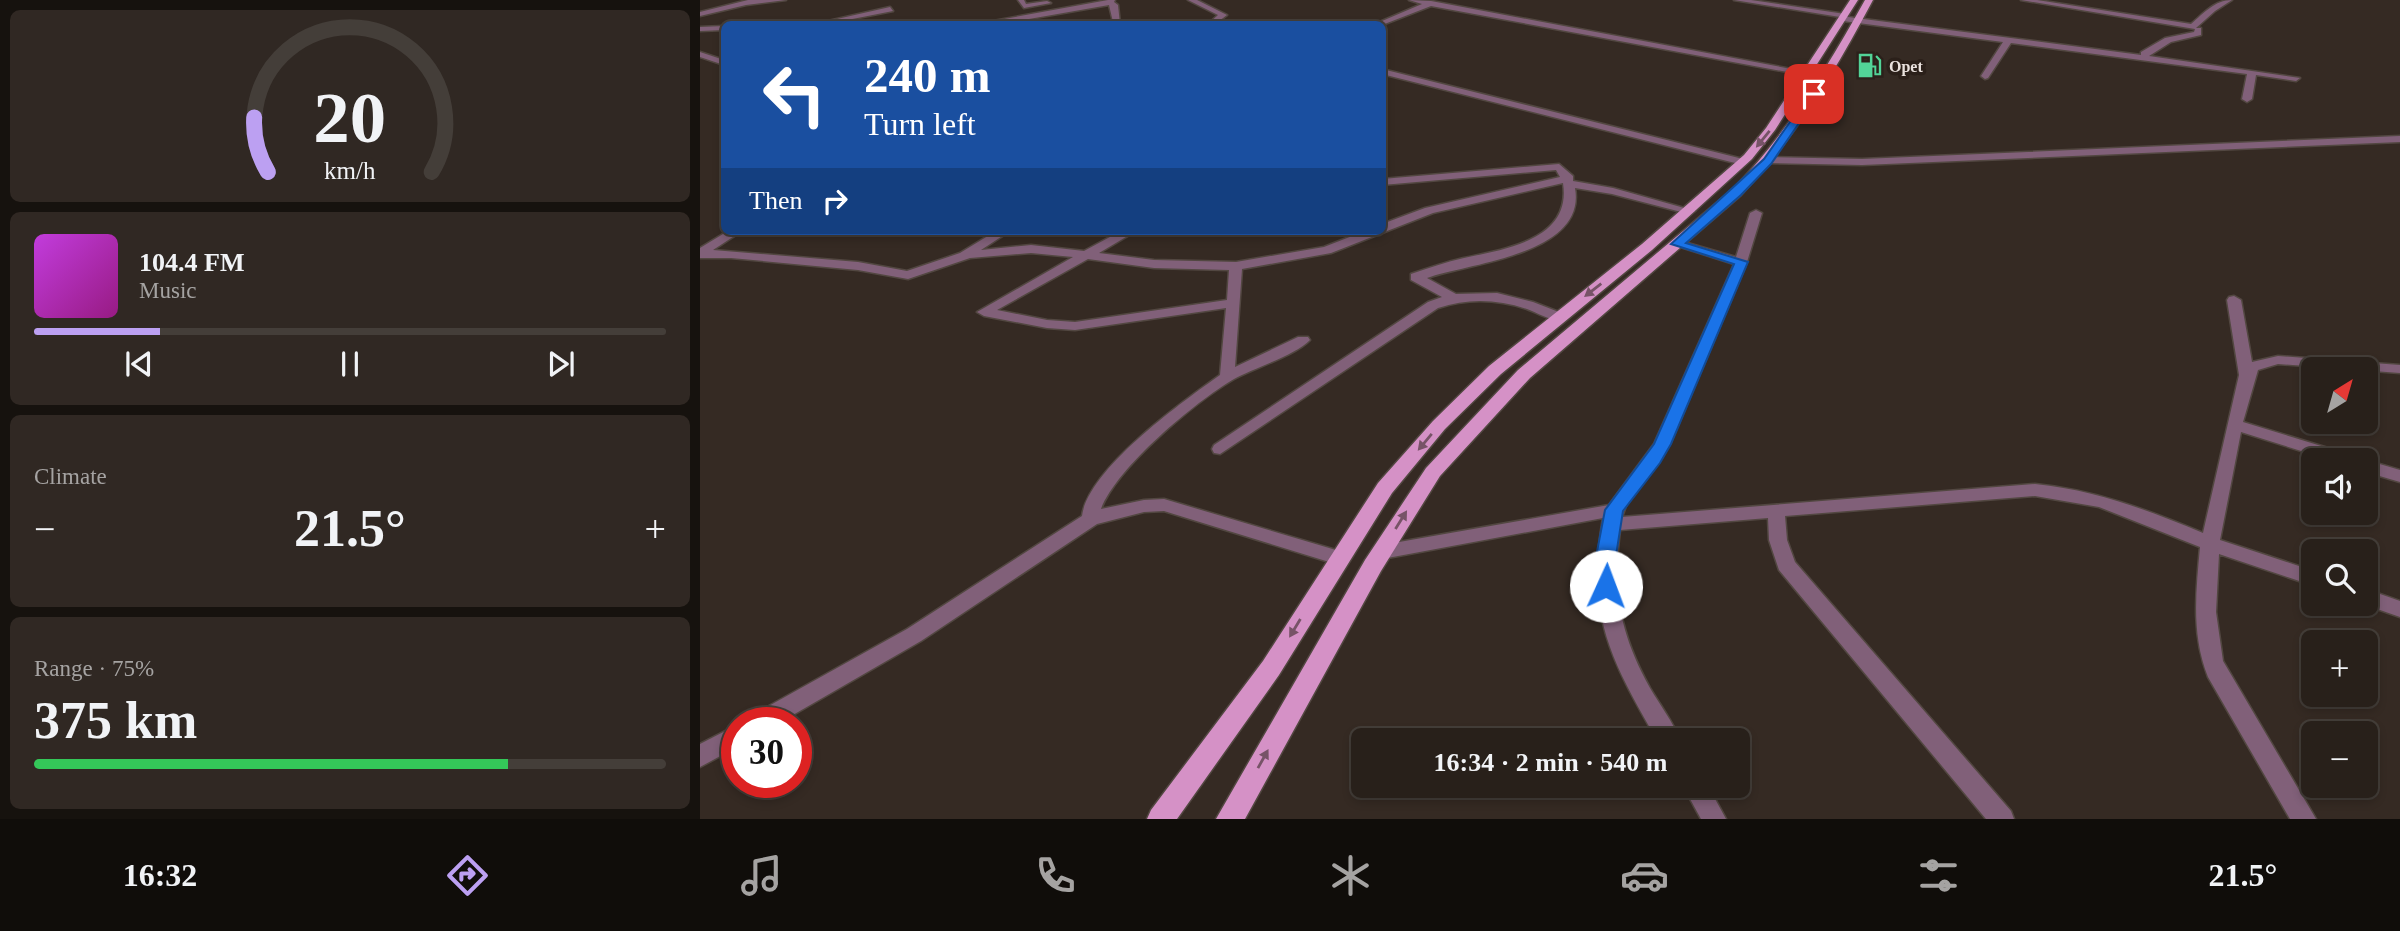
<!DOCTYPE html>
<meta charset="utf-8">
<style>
body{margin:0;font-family:Georgia,serif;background:#302823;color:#f1f3f6;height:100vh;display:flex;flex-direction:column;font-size:26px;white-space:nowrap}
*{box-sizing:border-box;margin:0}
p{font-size:23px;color:#a5a3a2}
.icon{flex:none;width:38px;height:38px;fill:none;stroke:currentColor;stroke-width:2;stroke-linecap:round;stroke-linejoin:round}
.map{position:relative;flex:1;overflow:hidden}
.sheet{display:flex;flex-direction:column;gap:10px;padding:10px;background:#16120e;width:700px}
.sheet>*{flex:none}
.guide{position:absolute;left:21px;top:21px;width:665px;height:214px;border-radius:10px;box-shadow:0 4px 10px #0003,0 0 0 2px #443e39;background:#1a4fa0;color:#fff;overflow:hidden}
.needle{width:46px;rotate:37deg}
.fabs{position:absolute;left:1601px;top:357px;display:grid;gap:14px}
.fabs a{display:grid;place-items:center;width:77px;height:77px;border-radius:10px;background:#28201a;box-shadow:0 4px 10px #0003,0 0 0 2px #443e39;font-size:35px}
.speed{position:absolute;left:21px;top:707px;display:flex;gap:14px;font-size:35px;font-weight:700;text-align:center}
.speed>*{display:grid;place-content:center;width:91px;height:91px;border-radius:50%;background:#28201a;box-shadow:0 4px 10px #0003,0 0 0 2px #443e39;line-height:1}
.speed .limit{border:10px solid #d22;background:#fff;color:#111}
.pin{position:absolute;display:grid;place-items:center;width:60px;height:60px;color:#fff;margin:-30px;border-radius:14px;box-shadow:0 4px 10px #0006}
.me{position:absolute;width:77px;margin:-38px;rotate:2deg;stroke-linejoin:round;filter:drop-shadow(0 0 5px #0008)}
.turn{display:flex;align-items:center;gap:24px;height:147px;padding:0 28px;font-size:32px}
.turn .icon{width:91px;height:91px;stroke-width:2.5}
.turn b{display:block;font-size:49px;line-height:60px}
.then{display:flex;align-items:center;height:66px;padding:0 28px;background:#0003;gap:14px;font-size:26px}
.big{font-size:52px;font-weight:600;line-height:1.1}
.sheet .card{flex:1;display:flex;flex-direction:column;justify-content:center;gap:10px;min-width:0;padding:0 24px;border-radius:10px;background:#302823}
.sheet .dial{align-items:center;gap:0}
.dial svg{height:182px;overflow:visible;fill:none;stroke:#443e39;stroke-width:7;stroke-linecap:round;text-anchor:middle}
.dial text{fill:#f1f3f6;stroke:none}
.song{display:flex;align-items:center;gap:21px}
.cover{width:84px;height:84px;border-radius:10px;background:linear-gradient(135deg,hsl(290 70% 55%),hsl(310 70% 35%))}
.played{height:7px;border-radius:4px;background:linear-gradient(90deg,#bca0f2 20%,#443e39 20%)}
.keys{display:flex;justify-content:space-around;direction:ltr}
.heat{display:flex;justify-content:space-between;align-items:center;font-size:38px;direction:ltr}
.charge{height:10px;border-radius:5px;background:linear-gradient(90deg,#34c759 75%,#443e39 0)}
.trip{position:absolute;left:651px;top:728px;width:399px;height:70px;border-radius:10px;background:#28201a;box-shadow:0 4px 10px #0003,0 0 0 2px #443e39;font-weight:600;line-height:70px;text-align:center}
.tab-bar{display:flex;height:112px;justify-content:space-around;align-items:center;background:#100d0a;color:#a5a3a2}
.tab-bar .icon{width:49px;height:49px}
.tab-bar .current{color:#bca0f2}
.tab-bar b{font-size:32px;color:#f1f3f6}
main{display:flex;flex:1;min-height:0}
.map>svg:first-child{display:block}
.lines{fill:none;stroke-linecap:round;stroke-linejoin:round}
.minor-casing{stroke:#524741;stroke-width:3}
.primary-casing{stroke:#524741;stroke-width:3}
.minor{fill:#816079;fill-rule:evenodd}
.primary{fill:#d591c6;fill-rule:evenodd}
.oneway{fill:#775367}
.route{fill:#1a73e8;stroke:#114b97;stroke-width:2}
.labels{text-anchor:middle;stroke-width:7;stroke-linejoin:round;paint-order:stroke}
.far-poi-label{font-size:16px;font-weight:bold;fill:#e9e1dd;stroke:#2b201a;text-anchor:start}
</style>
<main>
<section class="sheet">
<div class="card dial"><svg viewBox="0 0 100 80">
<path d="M14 69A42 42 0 1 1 86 69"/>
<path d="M14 69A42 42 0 0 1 8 45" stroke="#bca0f2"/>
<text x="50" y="56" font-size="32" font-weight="700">20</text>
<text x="50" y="72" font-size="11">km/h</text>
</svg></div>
<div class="card">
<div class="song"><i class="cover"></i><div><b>104.4 FM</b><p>Music</p></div></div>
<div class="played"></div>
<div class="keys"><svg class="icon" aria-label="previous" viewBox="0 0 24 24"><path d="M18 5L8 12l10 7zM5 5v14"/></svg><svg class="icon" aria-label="pause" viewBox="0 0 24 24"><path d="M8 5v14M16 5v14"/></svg><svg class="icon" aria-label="next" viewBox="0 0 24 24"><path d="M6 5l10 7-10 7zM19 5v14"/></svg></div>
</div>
<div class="card"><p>Climate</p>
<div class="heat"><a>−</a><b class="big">21.5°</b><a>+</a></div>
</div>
<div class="card"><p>Range · 75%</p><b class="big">375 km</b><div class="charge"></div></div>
</section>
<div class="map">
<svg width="1700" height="819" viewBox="0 0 1700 819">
<rect width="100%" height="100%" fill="#352a23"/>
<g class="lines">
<defs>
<path id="minor" d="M48 0H86L46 5 0 16V12Z
M318 0H324L326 4 347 1 351 3 324 8Z
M408 0H415L414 2 418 5 420 24 413 22 409 5 329 19 326 21 328 24H322L319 21 277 24Z
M488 0H497L527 15 515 24H508L518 15Z
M709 0 731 1 1113 73 1109 76 731 6 682 25 675 24 722 4Z
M1034 0H1051L1145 14 1148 17 1441 55V52L1465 38 1494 32 1495 29 1321 0H1337L1491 24C1504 13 1515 0 1532 0L1515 11 1496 28H1501V35L1471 42 1449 56 1600 78 1596 81 1556 75 1552 99 1547 102 1542 99 1547 74 1311 43 1288 78 1285 79 1281 76 1303 42 1143 21 1140 17Z
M190 7 193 11 127 24H115Z
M24 26V30L0 31V27Z
M0 52 24 60V65L0 57Z
M682 69 1047 160 1048 162 1043 165 682 74Z
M1700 136V142L1162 165 1068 163 1063 160 1068 157 1162 159Z
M859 164 873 176V181L913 188 995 211 989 214 912 194 875 188C887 255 768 263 727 278L756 294 797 293 833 302 864 314 866 317 864 320C852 322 838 313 827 309 797 299 768 298 738 308L520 454 514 453 512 449 514 445 728 302 742 297 711 280V274C729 268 746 262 764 258 805 249 872 240 863 183L733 213 631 253 542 269 535 367 598 337H608L610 340C596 355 554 368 534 379 495 402 417 467 401 509L444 500 464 499 646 553 648 558 646 563 639 565 464 511 444 512 397 524 221 641 79 723H48L51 716 207 629 382 516C388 469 482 402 520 375L526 308 375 330 347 328 284 316 277 312 373 257 331 253 270 258 208 279 158 270 31 258H0V248L28 231H42L13 250 158 262 207 271 260 253 296 231H310L281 250 331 245 384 251 421 231H436L399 253 454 260 536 262 624 247 665 231H682V224L725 208 860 177 856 170 682 185V179ZM388 259 454 268 529 270 527 300 375 322 347 320 297 310Z
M1056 210 1062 213 1047 262 970 444 927 503 922 517 1335 484C1395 490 1448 510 1503 533L1539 375 1527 300 1529 297 1534 296 1541 300 1552 362 1578 356 1700 365V373L1578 364 1558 370 1543 422 1654 456 1656 460H1630L1541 432 1520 540 1614 571V586L1519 554 1516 612 1523 661 1616 819H1590L1508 677C1491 634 1496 592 1500 547L1399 507 1335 496 1085 516 1087 540 1095 562 1311 811 1314 819H1286L1079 570 1069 540 1068 518 920 530C912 591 920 634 950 688 960 705 973 722 980 740H957C910 658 886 615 903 518L682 559 675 557 673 552 675 547 682 545 909 505 954 444 1034 264 971 244 977 240 1036 257 1050 213Z
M1666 460 1700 470V482L1666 472Z
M1666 589 1700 601V617L1663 604H1666Z
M37 725V747L0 767V744Z
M983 786H1008L1026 819H1001Z"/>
<path id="primary" d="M1150 0H1158L1075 130 1052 159 952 250 801 374 745 429 692 493 579 675 477 819H447L451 810 563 661 678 483 733 421 789 366 942 244 1044 155 1066 128Z
M1165 0H1173C1136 70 1096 136 1041 195L830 378 740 476 681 571 545 819H516L665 560 726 468 818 370 1033 189C1087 133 1127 68 1165 0Z"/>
</defs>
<use href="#minor" class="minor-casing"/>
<use href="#primary" class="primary-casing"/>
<use href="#minor" class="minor"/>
<use href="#primary" class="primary"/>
</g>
<defs><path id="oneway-solid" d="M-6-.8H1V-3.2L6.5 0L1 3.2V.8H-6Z" transform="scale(1.75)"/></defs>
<g class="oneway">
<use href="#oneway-solid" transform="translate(1063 139) rotate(129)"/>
<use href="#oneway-solid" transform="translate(893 290) rotate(142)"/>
<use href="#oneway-solid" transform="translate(725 442) rotate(130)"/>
<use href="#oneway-solid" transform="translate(701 520) rotate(-58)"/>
<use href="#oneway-solid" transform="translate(595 628) rotate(121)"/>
<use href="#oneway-solid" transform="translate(563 759) rotate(-61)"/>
</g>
<path class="route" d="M1111 92 1119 94 1071 164 1041 195 986 243 1048 262 971 444 960 463 923 511 915 562 916 586 913 591 906 593 899 591 896 586 895 562 905 510 954 444 1034 264 971 244 1064 159Z"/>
<defs>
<symbol id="fuel-bare" viewBox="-9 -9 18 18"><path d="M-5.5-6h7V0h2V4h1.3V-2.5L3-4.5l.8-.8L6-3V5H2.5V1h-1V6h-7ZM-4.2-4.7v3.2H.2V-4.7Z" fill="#52d397" stroke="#2b201a" stroke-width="2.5" paint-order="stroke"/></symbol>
</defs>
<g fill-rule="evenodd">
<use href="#fuel-bare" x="1152" y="48" width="35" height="35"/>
</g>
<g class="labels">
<g class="far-poi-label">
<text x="1189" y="72">Opet</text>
</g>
</g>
</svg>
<div class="fabs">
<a><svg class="needle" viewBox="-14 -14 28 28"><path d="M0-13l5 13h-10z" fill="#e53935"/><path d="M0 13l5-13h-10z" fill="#a5a3a2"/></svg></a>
<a><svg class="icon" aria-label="sound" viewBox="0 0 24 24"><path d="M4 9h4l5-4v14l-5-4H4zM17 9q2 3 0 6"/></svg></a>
<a><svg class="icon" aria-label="search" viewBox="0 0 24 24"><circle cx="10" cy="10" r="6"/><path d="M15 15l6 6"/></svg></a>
<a>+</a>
<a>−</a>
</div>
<div class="speed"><div class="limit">30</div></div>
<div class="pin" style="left:1114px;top:94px;background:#d93025"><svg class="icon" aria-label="arrive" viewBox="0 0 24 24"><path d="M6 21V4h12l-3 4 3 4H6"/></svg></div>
<svg class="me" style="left:906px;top:586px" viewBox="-20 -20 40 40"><circle r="19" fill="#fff"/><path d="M0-13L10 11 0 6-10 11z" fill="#1a73e8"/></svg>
<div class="trip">16:34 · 2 min · 540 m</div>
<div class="guide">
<div class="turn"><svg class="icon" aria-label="left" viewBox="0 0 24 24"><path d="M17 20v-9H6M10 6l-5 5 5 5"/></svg><div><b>240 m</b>Turn left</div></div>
<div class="then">Then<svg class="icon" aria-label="right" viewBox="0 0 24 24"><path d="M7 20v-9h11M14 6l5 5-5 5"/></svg></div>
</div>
</div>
</main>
<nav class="tab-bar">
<b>16:32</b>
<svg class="icon current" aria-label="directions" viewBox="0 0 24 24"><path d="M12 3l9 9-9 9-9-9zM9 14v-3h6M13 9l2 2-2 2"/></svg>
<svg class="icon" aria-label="music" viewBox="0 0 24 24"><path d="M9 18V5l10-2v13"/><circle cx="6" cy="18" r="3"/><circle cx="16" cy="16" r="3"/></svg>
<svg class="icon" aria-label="phone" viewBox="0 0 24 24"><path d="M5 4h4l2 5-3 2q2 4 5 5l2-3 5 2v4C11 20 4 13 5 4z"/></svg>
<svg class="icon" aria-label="climate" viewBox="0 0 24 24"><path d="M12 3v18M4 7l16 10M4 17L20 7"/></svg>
<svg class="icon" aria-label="car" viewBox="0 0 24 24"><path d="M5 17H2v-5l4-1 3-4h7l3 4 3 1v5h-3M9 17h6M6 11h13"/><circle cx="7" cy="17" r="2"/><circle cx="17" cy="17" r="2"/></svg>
<svg class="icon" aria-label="filters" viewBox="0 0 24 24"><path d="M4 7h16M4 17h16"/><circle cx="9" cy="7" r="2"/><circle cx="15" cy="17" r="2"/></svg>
<b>21.5°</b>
</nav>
